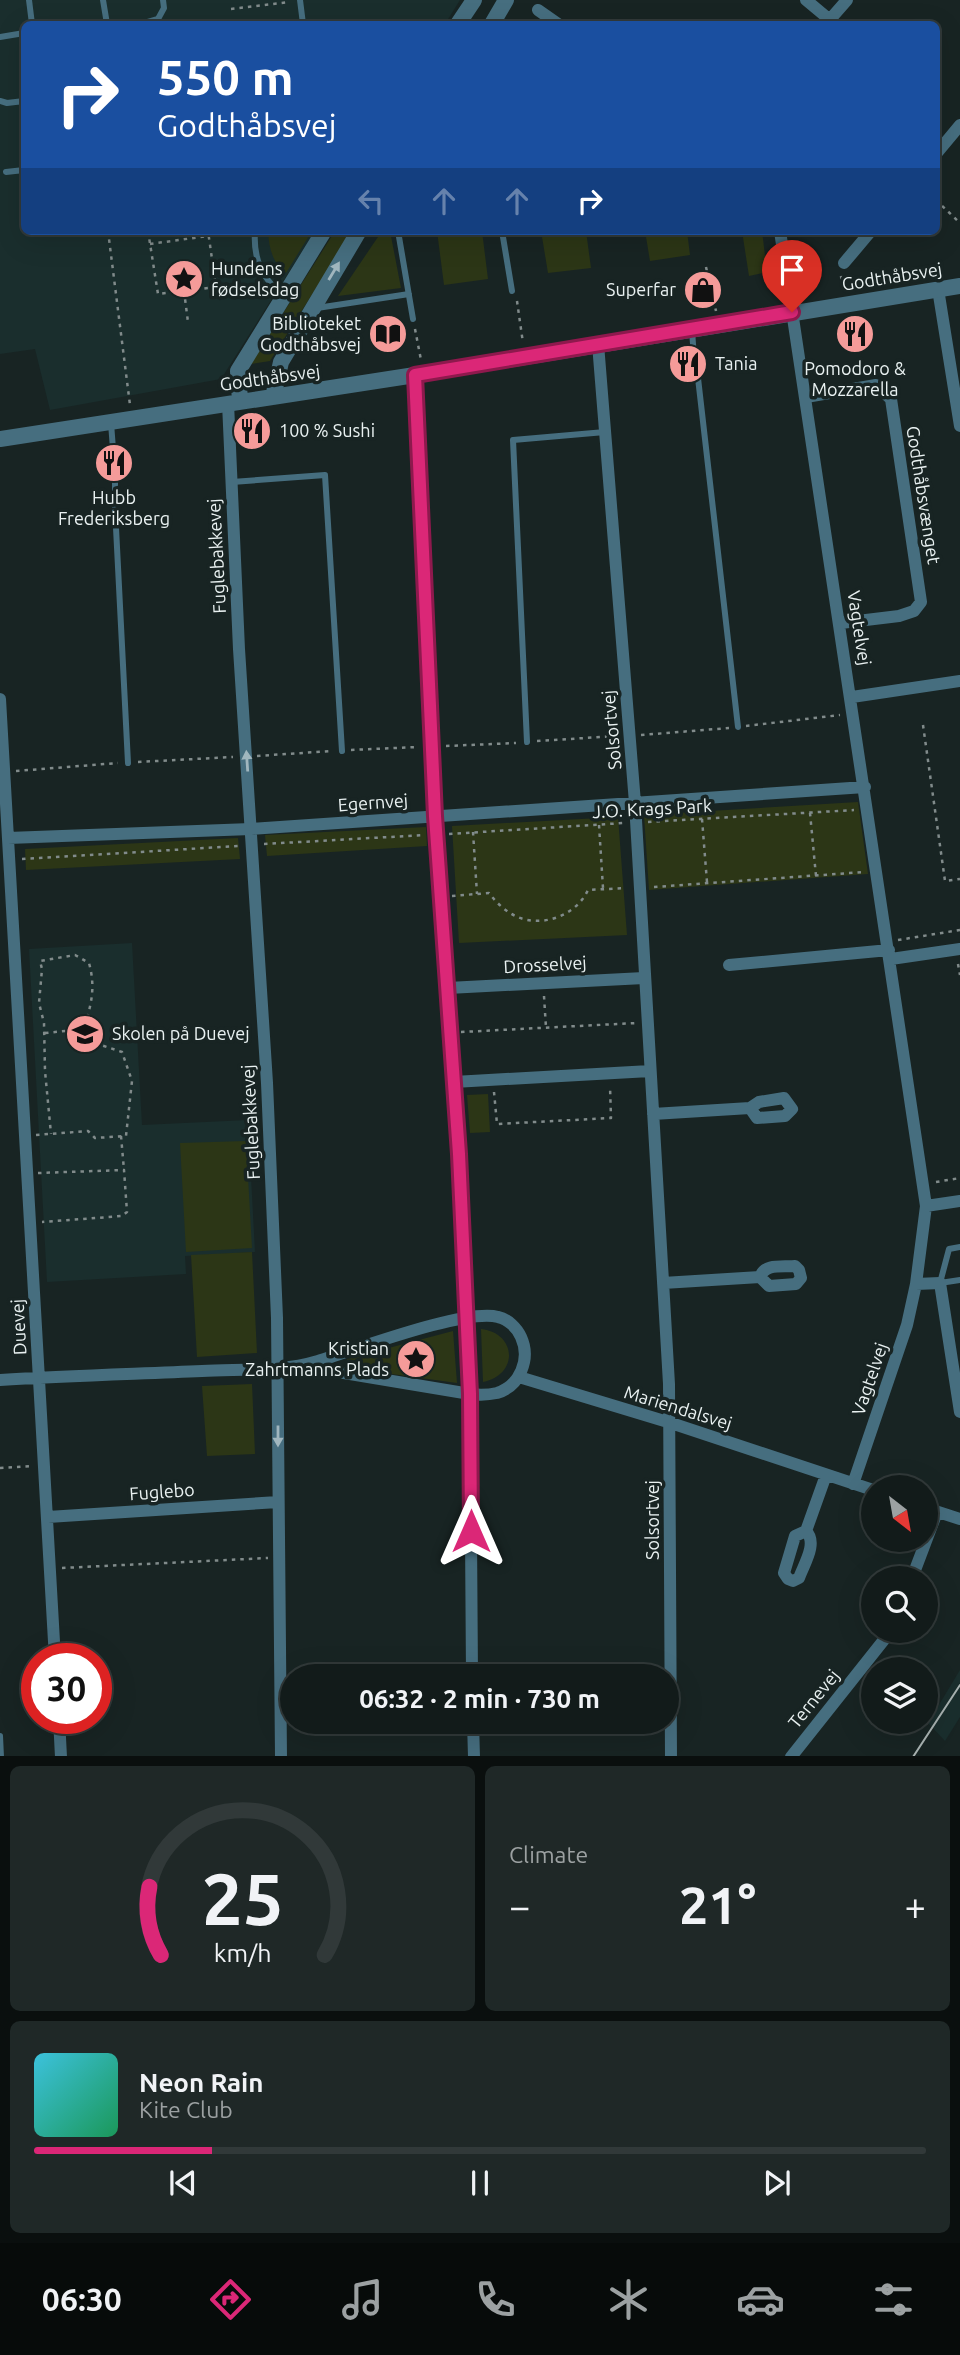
<!DOCTYPE html>
<meta charset="utf-8">
<style>
body{margin:0;font-family:Ubuntu,sans-serif;background:#1f2827;color:#f1f3f6;height:100vh;display:flex;flex-direction:column;font-size:26px;white-space:nowrap}
*{box-sizing:border-box;margin:0}
p{font-size:23px;color:#9ca1a2}
.icon{flex:none;width:38px;height:38px;fill:none;stroke:currentColor;stroke-width:2;stroke-linecap:round;stroke-linejoin:round}
.map{position:relative;height:1756px;overflow:hidden}
.panel{display:flex;flex-direction:column;gap:10px;padding:10px;background:#0a0f0e;flex:1}
.panel>*{flex:none}
.banner{position:absolute;left:21px;top:21px;width:919px;height:214px;border-radius:10px;box-shadow:0 7px 28px #0002,0 0 0 2px #313939;background:#1a4fa0;color:#fff;overflow:hidden}
.needle{width:46px;rotate:149deg}
.controls{position:absolute;left:861px;top:1475px;display:grid;gap:14px}
.controls a{display:grid;place-items:center;width:77px;height:77px;border-radius:50%;background:#121b1a;box-shadow:0 7px 28px #0002,0 0 0 2px #313939;font-size:35px}
.speed{position:absolute;left:21px;top:1643px;display:flex;gap:14px;font-size:35px;font-weight:700;text-align:center}
.speed>*{display:grid;place-content:center;width:91px;height:91px;border-radius:50%;background:#121b1a;box-shadow:0 7px 28px #0002,0 0 0 2px #313939;line-height:1}
.speed .limit{border:10px solid #d22;background:#fff;color:#111}
.pin{position:absolute;display:grid;place-items:center;width:60px;height:60px;color:#fff;margin:-72px -30px;border-radius:50% 50% 50% 0;rotate:-45deg;box-shadow:0 0 7px #0007}
.pin .icon{rotate:45deg}
.me{position:absolute;width:77px;margin:-38px;rotate:0deg;stroke-linejoin:round;filter:drop-shadow(0 0 5px #0008)}
.turn{display:flex;align-items:center;gap:24px;height:147px;padding:0 21px;font-size:32px}
.turn .icon{width:91px;height:91px;stroke-width:2.5}
.turn b{display:block;font-size:49px;line-height:60px}
.lanes{display:flex;align-items:center;height:66px;padding:0 21px;background:#0003;justify-content:center;gap:35px;direction:ltr}
.lanes .off{opacity:.35}
.big{font-size:52px;font-weight:700;line-height:1.1}
.panel .widget{flex:1;display:flex;flex-direction:column;justify-content:center;gap:10px;min-width:0;padding:0 24px;border-radius:10px;background:#1f2827}
.panel .dial{align-items:center;gap:0}
.dial svg{height:182px;overflow:visible;fill:none;stroke:#313939;stroke-width:7;stroke-linecap:round;text-anchor:middle}
.dial text{fill:#f1f3f6;stroke:none}
.song{display:flex;align-items:center;gap:21px}
.cover{width:84px;height:84px;border-radius:10px;background:linear-gradient(135deg,hsl(190 70% 55%),hsl(150 70% 35%))}
.played{height:7px;border-radius:4px;background:linear-gradient(90deg,#db2777 20%,#313939 20%)}
.keys{display:flex;justify-content:space-around;direction:ltr}
.heat{display:flex;justify-content:space-between;align-items:center;font-size:38px;direction:ltr}
.panel .tiles{flex:1;display:grid;gap:10px;grid-template-columns:1fr 1fr}
.widget:last-child{grid-column:span 2}
.trip{position:absolute;left:280px;top:1664px;width:399px;height:70px;border-radius:35px;background:#121b1a;box-shadow:0 7px 28px #0002,0 0 0 2px #313939;font-weight:700;line-height:70px;text-align:center}
.dock{display:flex;height:112px;justify-content:space-around;align-items:center;background:#070b0a;color:#9ca1a2}
.dock .icon{width:49px;height:49px}
.dock .selected{color:#db2777}
.dock b{font-size:32px;color:#f1f3f6}
.map>svg:first-child{display:block}
.built{fill:#1a2e2d}
.green{fill:#2c3616}
.lines{fill:none;stroke-linecap:round;stroke-linejoin:round}
.path{stroke:#818b8b;stroke-width:2.5;stroke-dasharray:3.5 5;stroke-linecap:butt}
.service{stroke:#466e7f;stroke-width:6}
.minor{stroke:#466e7f;stroke-width:12}
.tertiary{stroke:#466e7f;stroke-width:16}
.tram{stroke:#a8b2b1;stroke-width:2}
.oneway{fill:#a0b6be}
.route-casing{stroke:#8e194d;stroke-width:18}
.route{stroke:#db2777;stroke-width:12}
.labels{text-anchor:middle;stroke-width:7;stroke-linejoin:round;paint-order:stroke}
.poi-label{font-size:18px;fill:#e9f1f1;stroke:#182423;text-anchor:start}
.street-label{font-size:18px;fill:#e9f1f1;stroke:#182423}
</style>
<div class="map">
<svg width="960" height="1757" viewBox="0 0 960 1757">
<rect width="100%" height="100%" fill="#182423"/>
<path class="built" d="M0 0H460L445 24H24V231H315L221 379 50 410 35 349 0 354Z
M132 943 142 1125 248 1120 255 1252 185 1256 186 1274 47 1282 29 949Z
M960 1670V1717L945 1741 928 1723Z"/>
<path class="green" d="M268 231H312L286 273C272 262 269 248 268 231Z
M335 231H352L270 361 251 364Z
M382 231H390L401 288 338 296Z
M437 231H482L488 279 444 285Z
M541 231H586L591 268 548 273Z
M645 231H687L690 255 650 261Z
M742 231H762L767 272 749 276Z
M858 802 868 874 649 890 644 815Z
M618 817 627 935 459 943 452 826Z
M426 827 427 846 267 856 265 835Z
M238 838 240 859 26 870 25 849Z
M488 1094 490 1132 470 1133 467 1095Z
M246 1141 252 1248 186 1252 180 1143Z
M252 1252 257 1353 197 1357 191 1255Z
M481 1329C517 1333 519 1375 483 1382Z
M453 1331 457 1383 348 1368 347 1359Z
M252 1384 255 1454 207 1456 202 1386Z"/>
<g class="lines">
<path class="path" d="M231 9 290 2
M936 200 960 223
M108 231 130 405
M148 231 158 294 216 287 208 231
M150 244 208 236
M706 267 716 311
M841 276 843 290
M184 291 188 322
M517 301 523 343
M415 329 421 360
M923 725 945 881 960 879
M746 726 840 715
M641 735 729 728
M537 741 617 736
M446 746 516 743
M351 750 418 747
M257 756 331 751
M138 762 233 757
M16 771 118 763
M810 813 816 876
M702 819 707 882
M648 822 854 810
M599 825 603 888
M473 832 477 894
M449 834 624 823
M264 844 425 835
M22 859 239 846
M654 887 864 872
M452 896 489 893C495 901 502 908 510 913 536 930 575 918 588 890L626 888
M898 940 960 930
M958 964 960 975
M544 996 546 1028
M461 1032 637 1023
M45 1033 84 1029
M494 1092 497 1124 611 1118 610 1086
M36 1135 88 1131 95 1138 126 1136 132 1081 122 1052 92 1042 84 1029C91 1004 96 989 89 963L75 955 40 961 42 969 39 1003 44 1023 45 1071 51 1134
M121 1136 124 1170
M38 1173 124 1170 127 1212 122 1216 42 1222
M936 1182 960 1178
M0 1468 32 1466
M62 1568 268 1558"/>
<path class="service" d="M29 0 32 24
M103 0 107 24
M300 0 303 24
M141 24 158 19 164 8 163 0
M0 37 24 33
M0 101 7 103 24 101
M6 172 24 170
M255 231C253 259 262 278 283 296
M398 231 413 319
M502 231 512 291
M317 308 409 294
M692 331 694 357
M698 378 738 727
M111 423 113 449
M115 472V508L128 763
M232 482 325 475 342 751
M527 742 513 440 605 432
M960 1247 949 1249 940 1283 960 1280
M0 1736 1 1757"/>
<path class="minor" d="M806 0 830 20
M538 10 558 24
M826 24 847 0
M936 154 960 125
M780 231 926 1206 916 1284 907 1325 853 1484
M844 263 871 231
M938 289 960 426
M598 344 635 803 669 1384 671 1757
M415 375 435 816 459 1154 470 1394 472 1676
M806 397 876 385 891 399 921 602 914 611 899 616 841 623
M228 403 239 649 267 1083 277 1318 281 1757
M852 697 960 681
M0 699 55 1659
M8 838 251 829 865 787
M891 959 960 949
M729 965 889 950
M448 988 644 978
M454 1082 650 1071
M653 1114 750 1108 759 1102 784 1098 792 1109 785 1116 757 1118 750 1108
M926 1206 960 1201
M795 1266 799 1270 801 1278 796 1284 769 1286 760 1277C765 1263 782 1267 795 1266Z
M663 1283 760 1277
M916 1284 940 1283 960 1412
M519 1377 671 1423 873 1490
M0 1380C67 1376 135 1374 202 1371 240 1369 282 1372 318 1361 355 1350 466 1308 498 1317 508 1319 517 1328 521 1337 531 1359 520 1386 497 1393 488 1395 479 1395 470 1394L302 1366
M926 1508 960 1519
M48 1517 278 1502
M806 1531C818 1543 804 1564 799 1578L793 1581 788 1579 784 1573 795 1536 806 1531 826 1475
M912 1578 937 1512
M59 1718 61 1757
M473 1722 474 1757
M791 1757 891 1631"/>
<path class="tertiary" d="M458 24 474 0
M492 24 506 0
M273 397 281 362 359 231
M240 401 238 371 324 231
M0 439 415 375 960 286"/>
<path class="tram" d="M913 1757 960 1685"/>
</g>
<defs><path id="oneway-solid" d="M-6-.8H1V-3.2L6.5 0L1 3.2V.8H-6Z" transform="scale(1.75)"/></defs>
<g class="oneway">
<use href="#oneway-solid" transform="translate(334 271) rotate(-59)"/>
<use href="#oneway-solid" transform="translate(247 761) rotate(-94)"/>
<use href="#oneway-solid" transform="translate(278 1436) rotate(90)"/>
</g>
<g class="lines">
<defs>
<path id="route" d="M471 1531 470 1394 459 1154 435 816 415 375 792 312"/>
</defs>
<use href="#route" class="route-casing"/>
<use href="#route" class="route"/>
</g>
<defs>
<symbol id="sight-disc" viewBox="-11 -11 22 22"><circle r="9.5" fill="#f59b99" stroke="#182423"/><path d="M0-6L1.8-2.2L6-1.7L2.9 1.2L3.7 5.4L0 3.3L-3.7 5.4L-2.9 1.2L-6-1.7L-1.8-2.2Z" fill="#111"/></symbol>
<symbol id="shop-disc" viewBox="-11 -11 22 22"><circle r="9.5" fill="#f59b99" stroke="#182423"/><path d="M-5-2.5h2.3a2.7 3.5 0 0 1 5.4 0H5L5.5 6h-11ZM-1.5-2.5h3a1.5 2.3 0 0 0-3 0Z" fill="#111"/></symbol>
<symbol id="library-disc" viewBox="-11 -11 22 22"><circle r="9.5" fill="#f59b99" stroke="#182423"/><path d="M-6-4Q-3-5.5-.7-3.5V5Q-3 3-6 4ZM6-4Q3-5.5 .7-3.5V5Q3 3 6 4Z" fill="#111"/></symbol>
<symbol id="restaurant-disc" viewBox="-11 -11 22 22"><circle r="9.5" fill="#f59b99" stroke="#182423"/><path d="M-5-6h1v4h1v-4h1v4h1v-4h1v5L-1.5 .5V6h-2V.5L-5-1ZM5-6V6H3V1.5H1.5Q1.5-4 5-6Z" fill="#111"/></symbol>
<symbol id="school-disc" viewBox="-11 -11 22 22"><circle r="9.5" fill="#f59b99" stroke="#182423"/><path d="M0-5L7-2L0 1L-7-2ZM-4 1L0 2.5L4 1V4Q0 6-4 4Z" fill="#111"/></symbol>
</defs>
<g fill-rule="evenodd">
<use href="#sight-disc" x="162" y="257" width="44" height="44"/>
<use href="#shop-disc" x="681" y="268" width="44" height="44"/>
<use href="#library-disc" x="366" y="312" width="44" height="44"/>
<use href="#restaurant-disc" x="833" y="312" width="44" height="44"/>
<use href="#restaurant-disc" x="666" y="342" width="44" height="44"/>
<use href="#restaurant-disc" x="230" y="409" width="44" height="44"/>
<use href="#restaurant-disc" x="92" y="441" width="44" height="44"/>
<use href="#school-disc" x="63" y="1012" width="44" height="44"/>
<use href="#sight-disc" x="394" y="1337" width="44" height="44"/>
</g>
<g class="labels">
<g class="poi-label">
<text x="211" y="275">Hundens<tspan x="211" dy="21">fødselsdag</tspan></text>
<text x="676" y="296" text-anchor="end">Superfar</text>
<text x="361" y="330" text-anchor="end">Biblioteket<tspan x="361" dy="21">Godthåbsvej</tspan></text>
<text x="715" y="370">Tania</text>
<text x="855" y="375" text-anchor="middle">Pomodoro &amp;<tspan x="855" dy="21">Mozzarella</tspan></text>
<text x="279" y="437">100 % Sushi</text>
<text x="114" y="504" text-anchor="middle">Hubb<tspan x="114" dy="21">Frederiksberg</tspan></text>
<text x="112" y="1040">Skolen på Duevej</text>
<text x="389" y="1355" text-anchor="end">Kristian<tspan x="389" dy="21">Zahrtmanns Plads</tspan></text>
</g>
<g class="street-label">
<text transform="translate(892 277) rotate(-9)" y="6">Godthåbsvej</text>
<text transform="translate(270 378) rotate(-8)" y="6">Godthåbsvej</text>
<text transform="translate(923 495) rotate(81)" y="6">Godthåbsvænget</text>
<text transform="translate(217 556) rotate(-93)" y="6">Fuglebakkevej</text>
<text transform="translate(859 628) rotate(81)" y="6">Vagtelvej</text>
<text transform="translate(612 730) rotate(-95)" y="6">Solsortvej</text>
<text transform="translate(373 803) rotate(-4)" y="6">Egernvej</text>
<text transform="translate(652 809) rotate(-3)" y="6">J.O. Krags Park</text>
<text transform="translate(545 965) rotate(-3)" y="6">Drosselvej</text>
<text transform="translate(251 1122) rotate(-93)" y="6">Fuglebakkevej</text>
<text transform="translate(19 1327) rotate(-93)" y="6">Duevej</text>
<text transform="translate(870 1379) rotate(-71)" y="6">Vagtelvej</text>
<text transform="translate(678 1408) rotate(17)" y="6">Mariendalsvej</text>
<text transform="translate(162 1492) rotate(-4)" y="6">Fuglebo</text>
<text transform="translate(653 1520) rotate(-90)" y="6">Solsortvej</text>
<text transform="translate(814 1699) rotate(-51)" y="6">Ternevej</text>
</g>
</g>
</svg>
<div class="controls">
<a><svg class="needle" viewBox="-14 -14 28 28"><path d="M0-13l5 13h-10z" fill="#e53935"/><path d="M0 13l5-13h-10z" fill="#9ca1a2"/></svg></a>
<a><svg class="icon" aria-label="search" viewBox="0 0 24 24"><circle cx="10" cy="10" r="6"/><path d="M15 15l6 6"/></svg></a>
<a><svg class="icon" aria-label="layers" viewBox="0 0 24 24"><path d="M12 4l9 5-9 5-9-5zM3 14l9 5 9-5"/></svg></a>
</div>
<div class="speed"><div class="limit">30</div></div>
<div class="pin" style="left:792px;top:312px;background:#d93025"><svg class="icon" aria-label="arrive" viewBox="0 0 24 24"><path d="M6 21V4h12l-3 4 3 4H6"/></svg></div>
<svg class="me" style="left:471px;top:1531px" viewBox="-20 -20 40 40"><path d="M0-17L14 15 0 8-14 15z" fill="#db2777" stroke="#fff" stroke-width="4"/></svg>
<div class="trip">06:32 · 2 min · 730 m</div>
<div class="banner">
<div class="turn"><svg class="icon" aria-label="right" viewBox="0 0 24 24"><path d="M7 20v-9h11M14 6l5 5-5 5"/></svg><div><b>550 m</b>Godthåbsvej</div></div>
<div class="lanes"><svg class="icon off" aria-label="left" viewBox="0 0 24 24"><path d="M17 20v-9H6M10 6l-5 5 5 5"/></svg><svg class="icon off" aria-label="ahead" viewBox="0 0 24 24"><path d="M12 20V5M6 11l6-6 6 6"/></svg><svg class="icon off" aria-label="ahead" viewBox="0 0 24 24"><path d="M12 20V5M6 11l6-6 6 6"/></svg><svg class="icon" aria-label="right" viewBox="0 0 24 24"><path d="M7 20v-9h11M14 6l5 5-5 5"/></svg></div>
</div>
</div>
<section class="panel">
<div class="tiles">
<div class="widget dial"><svg viewBox="0 0 100 80">
<path d="M14 69A42 42 0 1 1 86 69"/>
<path d="M14 69A42 42 0 0 1 9 39" stroke="#db2777"/>
<text x="50" y="56" font-size="32" font-weight="700">25</text>
<text x="50" y="72" font-size="11">km/h</text>
</svg></div>
<div class="widget"><p>Climate</p>
<div class="heat"><a>−</a><b class="big">21°</b><a>+</a></div>
</div>
<div class="widget">
<div class="song"><i class="cover"></i><div><b>Neon Rain</b><p>Kite Club</p></div></div>
<div class="played"></div>
<div class="keys"><svg class="icon" aria-label="previous" viewBox="0 0 24 24"><path d="M18 5L8 12l10 7zM5 5v14"/></svg><svg class="icon" aria-label="pause" viewBox="0 0 24 24"><path d="M8 5v14M16 5v14"/></svg><svg class="icon" aria-label="next" viewBox="0 0 24 24"><path d="M6 5l10 7-10 7zM19 5v14"/></svg></div>
</div>
</div>
</section>
<nav class="dock">
<b>06:30</b>
<svg class="icon selected" aria-label="directions" viewBox="0 0 24 24"><path d="M12 3l9 9-9 9-9-9zM9 14v-3h6M13 9l2 2-2 2"/></svg>
<svg class="icon" aria-label="music" viewBox="0 0 24 24"><path d="M9 18V5l10-2v13"/><circle cx="6" cy="18" r="3"/><circle cx="16" cy="16" r="3"/></svg>
<svg class="icon" aria-label="phone" viewBox="0 0 24 24"><path d="M5 4h4l2 5-3 2q2 4 5 5l2-3 5 2v4C11 20 4 13 5 4z"/></svg>
<svg class="icon" aria-label="climate" viewBox="0 0 24 24"><path d="M12 3v18M4 7l16 10M4 17L20 7"/></svg>
<svg class="icon" aria-label="car" viewBox="0 0 24 24"><path d="M5 17H2v-5l4-1 3-4h7l3 4 3 1v5h-3M9 17h6M6 11h13"/><circle cx="7" cy="17" r="2"/><circle cx="17" cy="17" r="2"/></svg>
<svg class="icon" aria-label="filters" viewBox="0 0 24 24"><path d="M4 7h16M4 17h16"/><circle cx="9" cy="7" r="2"/><circle cx="15" cy="17" r="2"/></svg>
</nav>
